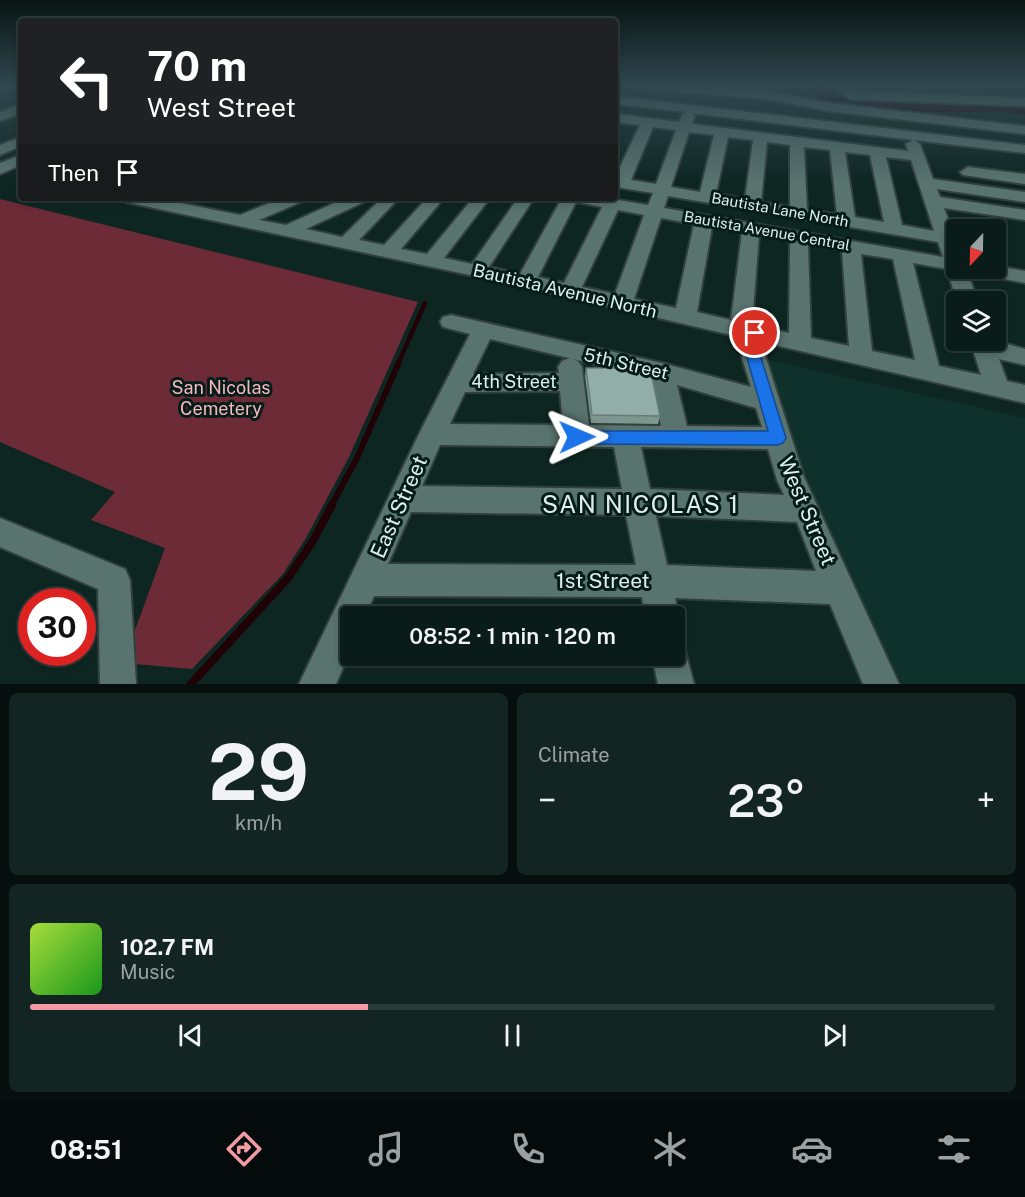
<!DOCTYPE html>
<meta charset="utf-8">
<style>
body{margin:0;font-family:"Public Sans",sans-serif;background:#132523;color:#f1f3f6;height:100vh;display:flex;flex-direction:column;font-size:22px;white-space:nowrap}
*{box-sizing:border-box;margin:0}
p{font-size:20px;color:#99a1a2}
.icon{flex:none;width:33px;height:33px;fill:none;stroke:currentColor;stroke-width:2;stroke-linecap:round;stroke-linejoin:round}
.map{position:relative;height:684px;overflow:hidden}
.sheet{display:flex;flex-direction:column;gap:9px;padding:9px;background:#060f0e;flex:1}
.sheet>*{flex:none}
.guide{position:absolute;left:18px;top:18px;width:600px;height:183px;border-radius:6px;box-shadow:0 3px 9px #0003,0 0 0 2px #2a3a39;background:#202124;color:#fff;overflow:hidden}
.needle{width:39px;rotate:202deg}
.tools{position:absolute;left:946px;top:219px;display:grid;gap:12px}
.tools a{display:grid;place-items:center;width:60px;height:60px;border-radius:6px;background:#0a1c1a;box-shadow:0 3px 9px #0003,0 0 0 2px #2a3a39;font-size:30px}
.speed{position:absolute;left:18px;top:588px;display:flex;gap:12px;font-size:30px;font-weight:700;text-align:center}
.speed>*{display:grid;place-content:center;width:78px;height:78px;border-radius:50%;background:#0a1c1a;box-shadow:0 3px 9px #0003,0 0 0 2px #2a3a39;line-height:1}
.speed .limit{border:9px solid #d22;background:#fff;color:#111}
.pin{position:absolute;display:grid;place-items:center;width:51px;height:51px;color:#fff;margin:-26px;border:3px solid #fff;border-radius:50%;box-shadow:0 2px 6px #0007}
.me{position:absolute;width:66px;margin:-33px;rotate:89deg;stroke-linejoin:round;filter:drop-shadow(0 0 4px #0008)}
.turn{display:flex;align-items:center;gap:21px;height:126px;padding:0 30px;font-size:27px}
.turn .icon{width:78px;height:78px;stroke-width:2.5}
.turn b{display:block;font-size:42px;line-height:51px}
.then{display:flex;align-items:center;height:57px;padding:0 30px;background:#0003;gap:12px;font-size:22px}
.big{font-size:45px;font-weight:600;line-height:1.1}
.sheet .tile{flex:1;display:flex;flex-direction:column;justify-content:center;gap:9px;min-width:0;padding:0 21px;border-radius:9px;background:#132523}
.sheet .dial{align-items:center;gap:0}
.dial b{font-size:78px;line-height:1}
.song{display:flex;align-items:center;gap:18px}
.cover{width:72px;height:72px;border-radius:9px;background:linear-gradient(135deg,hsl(80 70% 55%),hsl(120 70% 35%))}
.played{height:6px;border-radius:3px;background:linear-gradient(90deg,#f49aa5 35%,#2a3a39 35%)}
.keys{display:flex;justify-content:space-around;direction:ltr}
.heat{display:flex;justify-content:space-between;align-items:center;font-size:33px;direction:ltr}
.sheet .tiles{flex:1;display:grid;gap:9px;grid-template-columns:1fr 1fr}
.tile:last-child{grid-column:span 2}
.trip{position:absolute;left:340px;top:606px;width:345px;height:60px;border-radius:6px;background:#0a1c1a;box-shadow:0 3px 9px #0003,0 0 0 2px #2a3a39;font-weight:600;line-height:60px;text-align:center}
.dock{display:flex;height:96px;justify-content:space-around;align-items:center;background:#040b0a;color:#99a1a2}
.dock .icon{width:42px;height:42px}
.dock .selected{color:#f49aa5}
.dock b{font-size:27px;color:#f1f3f6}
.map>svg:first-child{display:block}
.built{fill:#0e312c}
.green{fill:#6c2b36}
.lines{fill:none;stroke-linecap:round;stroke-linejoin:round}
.stream-far2{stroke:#1f0106;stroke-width:4.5}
.stream-far1{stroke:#1f0106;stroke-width:6}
.stream{stroke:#1f0106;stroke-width:8}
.river{fill:#1f0106;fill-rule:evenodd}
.minor-casing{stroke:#32403d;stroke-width:4}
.minor{fill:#59736e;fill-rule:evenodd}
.wall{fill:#7e9690}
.building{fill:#92aea8;stroke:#667a76;stroke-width:1.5}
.route{fill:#1a73e8;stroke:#114b97;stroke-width:1.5}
.labels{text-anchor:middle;stroke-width:6;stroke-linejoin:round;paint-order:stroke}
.far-street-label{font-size:15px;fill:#e1efec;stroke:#051d19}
.street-label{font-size:18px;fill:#e1efec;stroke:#051d19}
.park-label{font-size:18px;fill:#f9b7bd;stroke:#051d19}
.near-street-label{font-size:21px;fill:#e1efec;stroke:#051d19}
.near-neighbourhood-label{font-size:24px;letter-spacing:1.5px;fill:#e1efec;stroke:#051d19}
</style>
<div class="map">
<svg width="1025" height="684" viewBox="0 0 1025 684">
<rect width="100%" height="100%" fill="#0e2622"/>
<path class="built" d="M760 358 1025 418V684H893L800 481Z"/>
<path class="green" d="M0 199 418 302 349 457 306 538 283 574 192 669 123 663 165 548 91 520 115 492 0 442Z"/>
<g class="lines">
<path class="stream-far2" d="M398 364 425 303"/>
<path class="stream-far1" d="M331 506 357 458 399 362"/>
<path class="stream" d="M191 684 288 578 313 541 332 505"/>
<path class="river" d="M809 86H826C853 112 982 99 1025 105V115L1002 112H910L854 109 822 100Z"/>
<defs>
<path id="minor" d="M0 86H14L0 93Z
M647 86H701L767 91 829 103 1025 126V134L829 111 767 99 653 90Z
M832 86H846L853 91 1025 98V106L850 99Z
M615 96 1025 145V153L914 140 920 144 933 179 1025 192V202L937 189 940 197 1025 210V220L944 208 957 244V268H966L978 302H957L947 269 913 263 939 366 981 375 970 340H992L1025 349V365L999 359 1007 381 1025 385V403L766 343V358L804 477 899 684H863L830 604 675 598 679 616 675 625V616H645L642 597 374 596 365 616H351V649L336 684H299L419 434 470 334 443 327 440 322 443 317 451 315 662 363 751 387 742 358 744 338 526 287 126 202 124 198H156L240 215 281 198H303L301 202 259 220 286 225 345 198H366L364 202 306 229 342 237 382 198H399L359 240 384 245 427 198H444L401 249 427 254 473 198H490L444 258 472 264 518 198H534L489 267 520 274 562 198H606L648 205 653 193 615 187V177L640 125 615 122V114L679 122 683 113 687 112 615 104ZM692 113 913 140 906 144 908 151 692 124 695 116ZM653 127 676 130 656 184 631 180ZM689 132 714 135 700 192 671 187ZM728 137 753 140 745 199 716 194ZM767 142 790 145V207L761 202ZM804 147 830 150 837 215 807 209ZM845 152 870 155 884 222 855 217ZM886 157 911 160 934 231 902 225ZM668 196 938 242 943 257 664 208ZM576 202 602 207 564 283 538 277ZM618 210 644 215 615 294 582 287ZM661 218 694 224 676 308 634 299ZM712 227 742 232 731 320 697 312ZM759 235 790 241 789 333 752 325ZM808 244 842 250 849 346 811 338ZM861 254 893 259 915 360 872 351ZM490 339 651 378 661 426 589 425 582 367 578 361 570 358 562 361 558 367 559 373 473 374ZM677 385 756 408 762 427 687 426ZM560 391 563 425 450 424 465 392ZM440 445 614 447 622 489 422 486ZM641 447 768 449 777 480 784 495 650 489ZM411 512 626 515 636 565 388 564ZM656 516 797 522 816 571 667 565Z
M21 104V113L0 121V112Z
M21 137V146L0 155V145Z
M21 155V165L0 174V163Z
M968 167 1025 174V184L963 175 960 172Z
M996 266 1025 271V283L969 272 967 268H996Z
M0 518 125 569 130 580 136 684H100L98 589 0 547Z
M675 640 683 643 694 684H658L652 656H675Z"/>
</defs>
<use href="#minor" class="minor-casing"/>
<use href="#minor" class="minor"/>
</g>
<path class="wall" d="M586 368 660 416 658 424 591 423 585 376Z"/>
<path class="building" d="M586 368H634L651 372 660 416 592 415Z"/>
<linearGradient id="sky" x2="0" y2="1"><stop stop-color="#081513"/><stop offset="0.47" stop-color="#30474f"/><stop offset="1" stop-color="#30474f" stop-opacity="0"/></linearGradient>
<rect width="1025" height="182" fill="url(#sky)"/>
<path class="route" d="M755 328 762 333 761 358 786 438 783 443 778 445 577 444 572 442 569 437 572 432 577 431H768L747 358 748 333Z"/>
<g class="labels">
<g class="far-street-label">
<text transform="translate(780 210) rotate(10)" y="5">Bautista Lane North</text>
<text transform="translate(767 231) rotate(10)" y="5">Bautista Avenue Central</text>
</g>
<g class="street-label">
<text transform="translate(565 291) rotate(13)" y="6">Bautista Avenue North</text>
<text transform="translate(626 364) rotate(13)" y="6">5th Street</text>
<text x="514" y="388">4th Street</text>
</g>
<g class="park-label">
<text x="221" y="394">San Nicolas<tspan x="221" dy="21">Cemetery</tspan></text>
</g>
<g class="near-street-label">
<text transform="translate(399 507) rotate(-66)" y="7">East Street</text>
<text transform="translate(807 511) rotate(67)" y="7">West Street</text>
<text x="603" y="588">1st Street</text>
</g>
<g class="near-neighbourhood-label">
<text x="641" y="513">SAN NICOLAS 1</text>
</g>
</g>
</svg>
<div class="tools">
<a><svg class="needle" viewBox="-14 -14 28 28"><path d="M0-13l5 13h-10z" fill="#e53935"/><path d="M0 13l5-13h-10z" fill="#99a1a2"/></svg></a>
<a><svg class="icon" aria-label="layers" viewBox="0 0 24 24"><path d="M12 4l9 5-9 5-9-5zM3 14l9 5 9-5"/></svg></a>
</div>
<div class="speed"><div class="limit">30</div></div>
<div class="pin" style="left:755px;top:333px;background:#d93025"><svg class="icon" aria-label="arrive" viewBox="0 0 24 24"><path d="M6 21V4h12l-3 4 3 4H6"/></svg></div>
<svg class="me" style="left:577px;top:437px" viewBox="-20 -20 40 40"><path d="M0-17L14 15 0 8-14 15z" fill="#1a73e8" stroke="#fff" stroke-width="4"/></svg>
<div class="trip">08:52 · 1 min · 120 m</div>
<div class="guide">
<div class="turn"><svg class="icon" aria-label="left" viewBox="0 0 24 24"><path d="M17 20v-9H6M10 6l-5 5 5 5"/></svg><div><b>70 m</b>West Street</div></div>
<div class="then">Then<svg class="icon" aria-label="arrive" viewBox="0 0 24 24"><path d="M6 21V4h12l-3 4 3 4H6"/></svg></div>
</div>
</div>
<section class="sheet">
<div class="tiles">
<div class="tile dial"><b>29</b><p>km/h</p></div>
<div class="tile"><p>Climate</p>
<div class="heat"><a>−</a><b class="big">23°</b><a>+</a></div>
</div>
<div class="tile">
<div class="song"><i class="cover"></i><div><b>102.7 FM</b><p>Music</p></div></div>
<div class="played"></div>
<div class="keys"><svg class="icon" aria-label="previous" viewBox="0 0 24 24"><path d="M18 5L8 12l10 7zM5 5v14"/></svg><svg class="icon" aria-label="pause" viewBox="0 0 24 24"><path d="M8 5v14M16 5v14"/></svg><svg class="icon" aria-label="next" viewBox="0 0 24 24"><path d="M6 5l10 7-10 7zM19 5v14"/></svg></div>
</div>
</div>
</section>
<nav class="dock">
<b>08:51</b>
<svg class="icon selected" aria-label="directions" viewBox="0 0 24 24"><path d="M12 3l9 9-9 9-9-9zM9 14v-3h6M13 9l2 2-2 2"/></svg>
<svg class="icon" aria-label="music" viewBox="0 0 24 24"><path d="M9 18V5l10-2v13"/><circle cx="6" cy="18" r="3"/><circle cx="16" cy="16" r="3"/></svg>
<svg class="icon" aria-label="phone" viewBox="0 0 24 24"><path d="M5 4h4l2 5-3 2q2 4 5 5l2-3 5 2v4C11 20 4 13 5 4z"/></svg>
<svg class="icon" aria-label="climate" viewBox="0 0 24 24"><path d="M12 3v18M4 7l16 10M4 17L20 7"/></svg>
<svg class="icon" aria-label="car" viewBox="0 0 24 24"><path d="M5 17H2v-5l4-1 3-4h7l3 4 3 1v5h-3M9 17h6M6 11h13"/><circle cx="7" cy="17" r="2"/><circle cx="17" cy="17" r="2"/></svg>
<svg class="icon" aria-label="filters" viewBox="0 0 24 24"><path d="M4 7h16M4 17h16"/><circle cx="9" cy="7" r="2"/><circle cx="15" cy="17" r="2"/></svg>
</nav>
